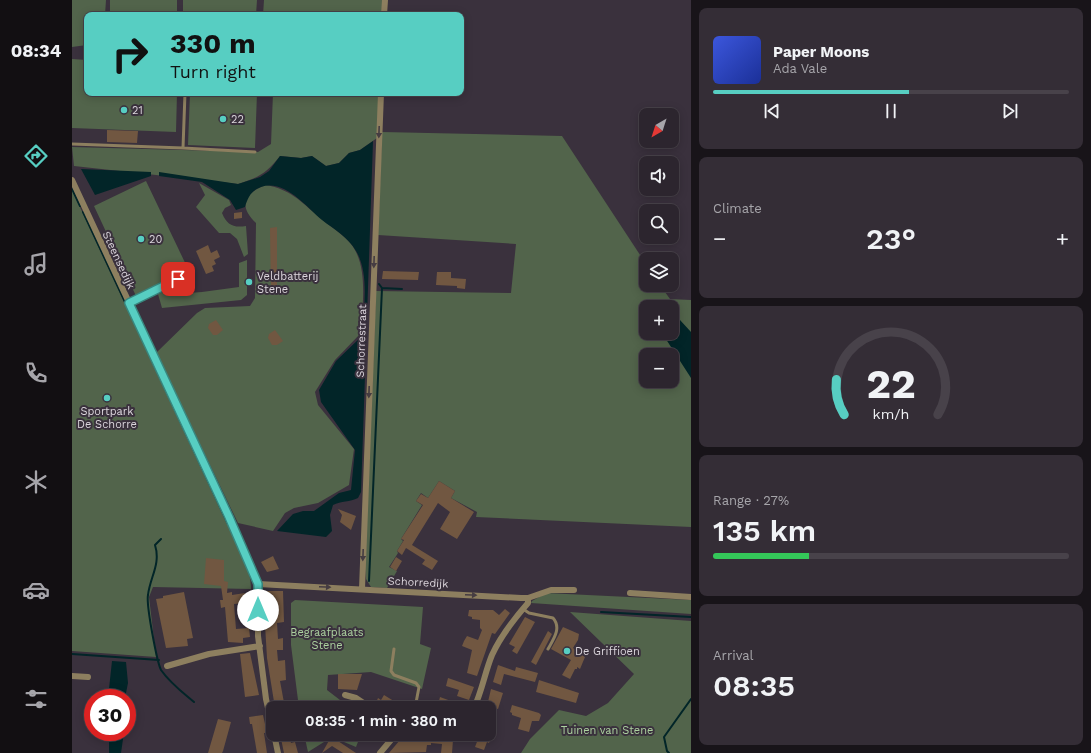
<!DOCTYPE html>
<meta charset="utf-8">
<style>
body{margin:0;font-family:"Work Sans",sans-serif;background:#342d36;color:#f1f3f6;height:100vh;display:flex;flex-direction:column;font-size:15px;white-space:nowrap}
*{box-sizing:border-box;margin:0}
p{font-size:13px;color:#a6a5aa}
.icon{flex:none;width:22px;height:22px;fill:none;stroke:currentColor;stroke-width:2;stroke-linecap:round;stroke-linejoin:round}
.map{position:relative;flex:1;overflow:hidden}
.side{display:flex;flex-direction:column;gap:8px;padding:8px;background:#181419;width:400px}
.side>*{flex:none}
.guide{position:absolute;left:12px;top:12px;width:380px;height:84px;border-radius:8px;box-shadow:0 2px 10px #0003,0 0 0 1px #48424a;background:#57cec2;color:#111;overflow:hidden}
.needle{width:26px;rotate:219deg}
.tools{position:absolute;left:567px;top:108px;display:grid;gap:8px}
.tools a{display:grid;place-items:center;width:40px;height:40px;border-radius:8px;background:#2c252e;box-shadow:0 2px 10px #0003,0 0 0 1px #48424a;font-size:20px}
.speed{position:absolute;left:12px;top:689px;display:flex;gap:8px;font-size:20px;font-weight:700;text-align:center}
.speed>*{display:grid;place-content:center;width:52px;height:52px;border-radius:50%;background:#2c252e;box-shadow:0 2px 10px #0003,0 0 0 1px #48424a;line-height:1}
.speed .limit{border:6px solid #d22;background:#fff;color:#111}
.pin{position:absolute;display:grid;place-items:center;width:34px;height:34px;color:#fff;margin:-17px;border-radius:8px;box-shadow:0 2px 6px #0006}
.me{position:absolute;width:44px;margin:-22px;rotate:0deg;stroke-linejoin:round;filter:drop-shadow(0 0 3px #0008)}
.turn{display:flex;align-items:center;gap:14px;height:84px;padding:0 20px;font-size:18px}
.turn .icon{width:52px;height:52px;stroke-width:2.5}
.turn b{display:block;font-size:28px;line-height:34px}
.big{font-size:30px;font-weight:600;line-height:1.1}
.side .widget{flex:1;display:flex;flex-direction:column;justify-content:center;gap:6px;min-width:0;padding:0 14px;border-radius:8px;background:#342d36}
.side .dial{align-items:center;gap:0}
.dial svg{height:104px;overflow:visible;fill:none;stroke:#48424a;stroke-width:7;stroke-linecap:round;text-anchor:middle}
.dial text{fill:#f1f3f6;stroke:none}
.song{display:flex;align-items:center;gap:12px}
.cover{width:48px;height:48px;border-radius:6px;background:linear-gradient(135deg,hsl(230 70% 55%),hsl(230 70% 35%))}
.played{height:4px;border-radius:2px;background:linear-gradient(90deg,#57cec2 55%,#48424a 55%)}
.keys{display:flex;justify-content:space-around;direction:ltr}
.heat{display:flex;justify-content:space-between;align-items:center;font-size:22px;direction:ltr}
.charge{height:6px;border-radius:3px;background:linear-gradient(90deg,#34c759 27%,#48424a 0)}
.trip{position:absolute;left:194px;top:701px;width:230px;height:40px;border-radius:8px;background:#2c252e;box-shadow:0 2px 10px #0003,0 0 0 1px #48424a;font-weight:600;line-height:40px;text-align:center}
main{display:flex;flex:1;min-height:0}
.menu{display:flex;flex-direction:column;width:72px;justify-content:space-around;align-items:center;background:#120f12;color:#a6a5aa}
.menu .icon{width:28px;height:28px}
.menu .on{color:#57cec2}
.menu b{font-size:18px;color:#f1f3f6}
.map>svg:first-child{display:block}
.green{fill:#52644b;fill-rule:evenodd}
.water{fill:#022528}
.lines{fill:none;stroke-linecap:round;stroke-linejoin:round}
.stream{stroke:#022528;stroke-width:2}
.building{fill:#715741}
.lane{stroke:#8d7f5f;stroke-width:3}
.street{stroke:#8d7f5f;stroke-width:6}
.oneway{fill:#463d42}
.route-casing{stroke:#39867e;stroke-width:10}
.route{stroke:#57cec2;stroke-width:7}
.poi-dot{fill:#57cec2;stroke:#3a313d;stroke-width:1.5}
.labels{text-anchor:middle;stroke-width:4;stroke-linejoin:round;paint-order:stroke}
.poi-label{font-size:11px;fill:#dbd5dc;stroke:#3a313d;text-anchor:start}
.street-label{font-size:11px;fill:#dbd5dc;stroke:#3a313d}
.park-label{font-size:11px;fill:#acd19f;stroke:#3a313d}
</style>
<main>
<nav class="menu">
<b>08:34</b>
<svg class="icon on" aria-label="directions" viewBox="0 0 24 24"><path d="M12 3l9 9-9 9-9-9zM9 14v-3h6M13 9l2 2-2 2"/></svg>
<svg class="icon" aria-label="music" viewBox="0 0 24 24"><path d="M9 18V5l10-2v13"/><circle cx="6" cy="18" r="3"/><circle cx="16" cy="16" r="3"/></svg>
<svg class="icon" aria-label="phone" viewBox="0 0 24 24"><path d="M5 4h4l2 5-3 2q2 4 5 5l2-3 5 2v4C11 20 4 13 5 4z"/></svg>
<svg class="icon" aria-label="climate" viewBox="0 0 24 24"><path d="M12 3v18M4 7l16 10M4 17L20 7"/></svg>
<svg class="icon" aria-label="car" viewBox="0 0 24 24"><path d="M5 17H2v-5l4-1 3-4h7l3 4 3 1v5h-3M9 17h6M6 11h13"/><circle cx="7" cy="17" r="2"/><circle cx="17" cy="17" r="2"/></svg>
<svg class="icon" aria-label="filters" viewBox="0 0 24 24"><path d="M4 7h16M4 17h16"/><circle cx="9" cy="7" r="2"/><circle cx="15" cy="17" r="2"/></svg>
</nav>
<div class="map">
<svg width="619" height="753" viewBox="0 0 619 753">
<rect width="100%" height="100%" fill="#3a313d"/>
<path class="green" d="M0 0H34L33 15H15V45L0 47Z
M38 0H105V15L38 13Z
M111 0H185L184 15 111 14Z
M192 0H310V15H191Z
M0 59 15 60V93H105L104 132 0 128Z
M118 93H185L183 148 116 145Z
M201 93H307L305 138 288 150 277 153 267 163 254 166 240 156 229 158 208 156C194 174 187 177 166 184L2 166 0 147 186 152 199 144Z
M310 132 490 136 574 264V285H588L598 299 619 300V527L404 517 405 512 379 498 383 491 367 481 356 498 349 493 344 501 350 505 329 539 331 541 325 551 326 553 317 567 325 571 315 588 299 587 294 579 293 567 304 291 439 293 444 244 306 235ZM574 307H600V333H574ZM574 355H600V381H574Z
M74 181 117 271 64 296 22 206Z
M127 183 157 200 159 205 153 208 150 213C155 225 161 228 174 226L176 254 172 257 165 239 158 233H147L124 207 133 195Z
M194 185C219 190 227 200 246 216 256 225 270 233 279 244 297 267 290 306 289 333L263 360 243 392 246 405 282 449 277 485 246 503 222 508 213 513 201 531 166 523 84 353 125 313 133 308 178 306 183 298 184 223C166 206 172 193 194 185Z
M0 190 158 530C168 549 179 567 179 589L81 587 77 597 84 657 0 651Z
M175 260V295L169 300 90 308 86 294 97 290 102 294 130 292 167 287V263Z
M474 593 619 600V614L459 603 460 601Z
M223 600 351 607 348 644 359 648 350 689 299 672 256 675 255 690 268 700 282 701 294 708H227L219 645V603Z
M498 612 619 621V753H449L458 739 487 710 514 716 536 703 562 674Z
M232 734H289L284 747 260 737 236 752Z"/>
<path class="water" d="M301 141 289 492 286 498C278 502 269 501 261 505L258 515 260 531 254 537 205 531 221 514 231 511H242L267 493 279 490 283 450 249 402 247 390 264 361 291 335C291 309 298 274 284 251 276 237 263 230 250 220 234 207 213 179 189 187 179 191 176 197 173 207L164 210 158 200 130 182 87 176V172L166 184 188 177 197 171 208 156 229 158 240 156 254 166 267 163 277 153 288 150Z
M9 169 79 172V176L23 195Z
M608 320 619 332V378L590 333H600V326Z
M40 661 54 662 56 683 53 698H36Z
M37 732H52L49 753H37Z"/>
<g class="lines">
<path class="stream" d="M0 189 8 206
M11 212 75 349
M307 284 310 288 330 289
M78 356 156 524
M89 539 83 545C89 564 78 577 76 595 74 605 85 662 89 670 98 683 110 692 122 702
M297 581 310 288
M529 612 619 617
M0 654 87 660
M597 753 595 751 592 737 619 699"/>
</g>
<path class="building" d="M35 130 66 131 65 143 35 142Z
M170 212V218L162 219V213Z
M205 227V294L199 293 198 228Z
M136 245 139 253 145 250 148 257 142 260 144 264 140 266 142 271 134 274 124 251Z
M311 271 347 272 346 280 310 279Z
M365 272H379V278L394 279 393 289 385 288V286L364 285Z
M144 320 151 330 145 335H141L136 328 137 324Z
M203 330 211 341 205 345H200L196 338 197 334Z
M367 481 383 491 379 498 402 512 385 539 368 529 378 512 366 503 340 545 366 561 360 570 350 564 353 560 334 548 330 555 325 551 332 540 329 539 351 505 344 501 349 494 356 498Z
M266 509 284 516 279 530 268 522 270 515Z
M201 556 207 569 195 572 189 562Z
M324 557 330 561 324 571 318 567Z
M134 558 152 560V581L156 582 155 593 160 592V595L173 593 174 603 162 604 164 629 177 628 178 637 171 638V643L156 642 153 607 149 608 148 600H151L149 586 132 584Z
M191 591H211L212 622 205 623 206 639 211 638V650H205L206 661 213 660 214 680 208 681 213 708H203L195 658Z
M112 592 121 638 115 639 116 646 94 648 84 599 91 598V596Z
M433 609 438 613 423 634 420 633 405 676 395 673 400 650 390 646 392 641 395 636 406 640 410 630 408 628V620L400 619V617L396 616 397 610H421L427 615Z
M453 617 463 622 445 654 440 651 443 647 437 644Z
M491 627 507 634 506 640 501 648 513 657 508 669 505 667V669H503L498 679 490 675 499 660 479 649Z
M476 631 480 634 464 665 459 662Z
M178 653 187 695 173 697 168 654Z
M426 665 443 671 444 667 466 673 463 682 432 674 429 685 421 682Z
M266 674H290L285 690 266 689Z
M376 678 402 687 397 700 385 696 387 690 374 686Z
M467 680 507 693 504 703 464 692Z
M419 689 431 693 426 709 415 706Z
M312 695 325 703 338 706V708H308L303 705 306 698 309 700Z
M368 697 379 701 393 708H376L366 705Z
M440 705 467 713 469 715 467 721H460L457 732 446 729 449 718 440 715V713L438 712Z
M191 715 195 733H192L195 753H185L180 724H178L177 717Z
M417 717 425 721 417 743 415 742 412 750 403 747 408 734H417Z
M146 719 159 722 151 751 150 753H136Z
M208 734H217L219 743 223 742 226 753H212Z
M333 734H388L387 741 381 740 380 753H369L370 744 359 743V745H355L354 752 317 753Z
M259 737 263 739 284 753H271L260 746 250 753Z"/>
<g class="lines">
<path class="lane" d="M0 144 111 148 113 93
M111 148 183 152
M57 303 118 273
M451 609 457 613 481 618C490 628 481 640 476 649
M322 649 319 671 322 675 344 683 347 687 343 708"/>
<path class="street" d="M312 15 313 0
M0 180 162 528 186 584V636L194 699 201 730
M186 584 449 598H456L479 590H502
M290 589 309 93
M558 593 619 597
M95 666 137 654 188 646
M0 676 16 677
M273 695 284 698 299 708
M402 708C410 691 413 672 420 655 429 635 442 619 456 603V598
M202 734 206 753
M308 753 324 734"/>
</g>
<defs><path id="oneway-solid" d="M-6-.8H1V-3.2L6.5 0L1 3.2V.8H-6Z"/></defs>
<g class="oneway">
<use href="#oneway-solid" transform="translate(307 132) rotate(92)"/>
<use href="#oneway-solid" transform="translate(302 262) rotate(92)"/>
<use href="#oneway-solid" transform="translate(297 392) rotate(92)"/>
<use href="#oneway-solid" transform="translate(291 555) rotate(92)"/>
<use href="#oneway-solid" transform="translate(253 587) rotate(3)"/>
<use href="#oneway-solid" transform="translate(399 595) rotate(3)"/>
</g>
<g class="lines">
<defs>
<path id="route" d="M106 279 57 303 157 517 186 584V610"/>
</defs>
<use href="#route" class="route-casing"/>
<use href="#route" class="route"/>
</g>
<g class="poi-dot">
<circle cx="52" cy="110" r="4"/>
<circle cx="151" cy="119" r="4"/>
<circle cx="69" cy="239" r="4"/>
<circle cx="177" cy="282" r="4"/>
<circle cx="35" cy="398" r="4"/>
<circle cx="495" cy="651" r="4"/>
</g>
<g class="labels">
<g class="poi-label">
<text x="60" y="114">21</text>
<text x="159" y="123">22</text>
<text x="77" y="243">20</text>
<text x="185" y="280">Veldbatterij<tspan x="185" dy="13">Stene</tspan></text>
<text x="35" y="415" text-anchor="middle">Sportpark<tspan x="35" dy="13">De Schorre</tspan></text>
<text x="503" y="655">De Griffioen</text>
</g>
<g class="street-label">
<text transform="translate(47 260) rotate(65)" y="4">Steensedijk</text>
<text transform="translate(289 341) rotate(-88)" y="4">Schorrestraat</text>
<text transform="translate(346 582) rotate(3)" y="4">Schorredijk</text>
</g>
<g class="park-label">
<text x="255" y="636">Begraafplaats<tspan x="255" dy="13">Stene</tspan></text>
<text x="535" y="734">Tuinen van Stene</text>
</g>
</g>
</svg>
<div class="tools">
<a><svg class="needle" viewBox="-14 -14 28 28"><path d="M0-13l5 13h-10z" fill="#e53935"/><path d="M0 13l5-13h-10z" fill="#a6a5aa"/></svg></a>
<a><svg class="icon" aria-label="sound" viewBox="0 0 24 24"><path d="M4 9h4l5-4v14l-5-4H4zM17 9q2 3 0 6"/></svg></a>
<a><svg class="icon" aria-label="search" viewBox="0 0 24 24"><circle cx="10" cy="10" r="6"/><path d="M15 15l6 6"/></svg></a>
<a><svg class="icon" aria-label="layers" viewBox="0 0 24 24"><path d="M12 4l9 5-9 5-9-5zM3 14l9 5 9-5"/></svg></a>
<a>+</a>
<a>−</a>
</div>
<div class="speed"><div class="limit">30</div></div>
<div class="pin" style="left:106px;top:279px;background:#d93025"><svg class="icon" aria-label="arrive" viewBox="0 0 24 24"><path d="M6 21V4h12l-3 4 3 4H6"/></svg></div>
<svg class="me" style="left:186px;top:610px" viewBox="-20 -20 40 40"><circle r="19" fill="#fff"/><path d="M0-13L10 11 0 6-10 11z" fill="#57cec2"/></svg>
<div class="trip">08:35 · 1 min · 380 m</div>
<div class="guide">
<div class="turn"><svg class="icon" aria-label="right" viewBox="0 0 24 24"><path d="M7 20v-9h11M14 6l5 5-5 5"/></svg><div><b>330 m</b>Turn right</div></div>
</div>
</div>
<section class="side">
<div class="widget">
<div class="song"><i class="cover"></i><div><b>Paper Moons</b><p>Ada Vale</p></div></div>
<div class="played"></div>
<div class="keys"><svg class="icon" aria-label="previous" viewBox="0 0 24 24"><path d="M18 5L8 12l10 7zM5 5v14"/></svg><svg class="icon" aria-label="pause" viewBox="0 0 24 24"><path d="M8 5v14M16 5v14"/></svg><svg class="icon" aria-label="next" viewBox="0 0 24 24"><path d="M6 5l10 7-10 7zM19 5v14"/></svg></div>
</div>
<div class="widget"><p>Climate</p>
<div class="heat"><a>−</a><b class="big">23°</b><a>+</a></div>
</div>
<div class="widget dial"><svg viewBox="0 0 100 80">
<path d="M14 69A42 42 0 1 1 86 69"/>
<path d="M14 69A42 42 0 0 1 8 42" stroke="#57cec2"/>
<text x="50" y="56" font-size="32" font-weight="700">22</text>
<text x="50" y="72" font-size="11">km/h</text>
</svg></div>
<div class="widget"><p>Range · 27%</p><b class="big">135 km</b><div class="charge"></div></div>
<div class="widget"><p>Arrival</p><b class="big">08:35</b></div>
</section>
</main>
